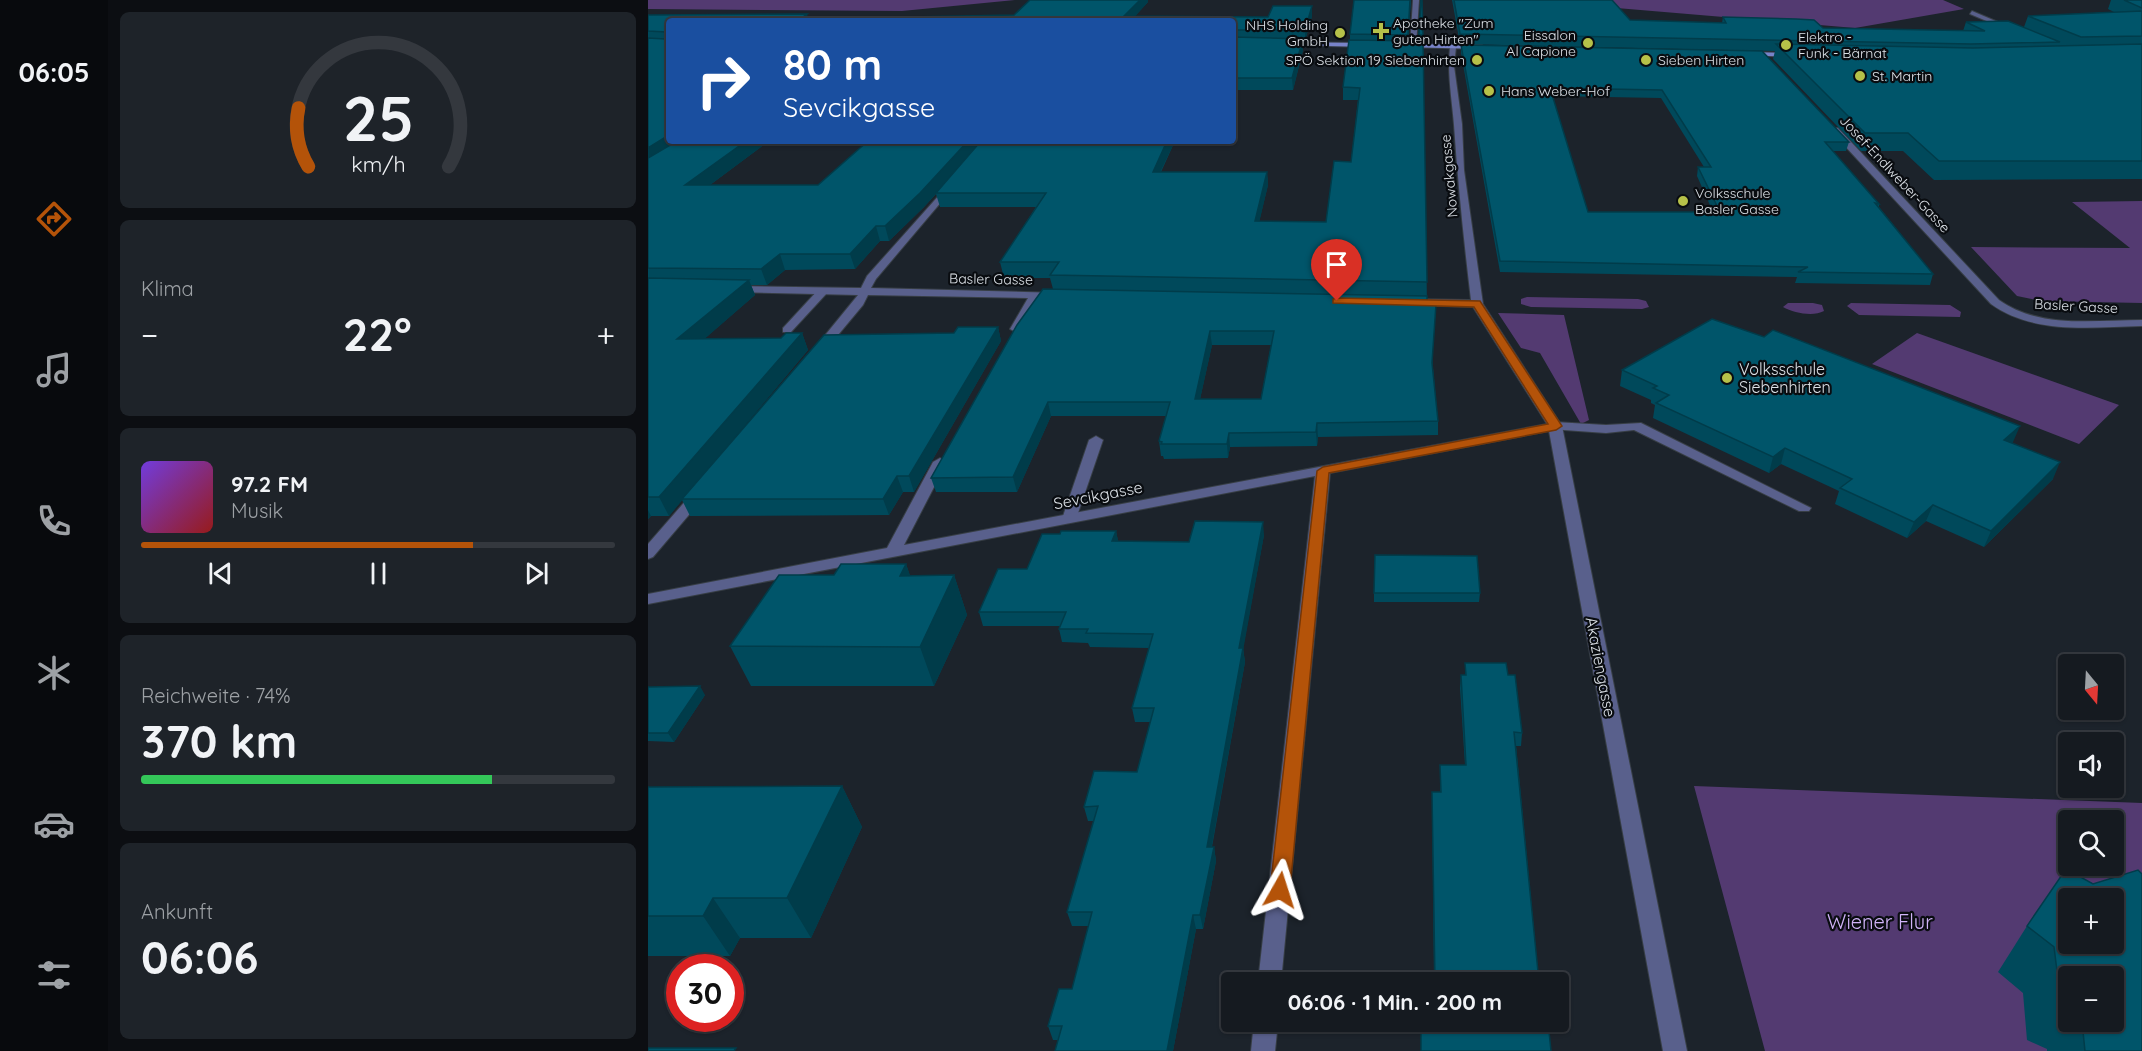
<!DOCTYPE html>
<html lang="de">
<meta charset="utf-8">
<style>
body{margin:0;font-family:Quicksand,sans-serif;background:#1e2329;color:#f1f3f6;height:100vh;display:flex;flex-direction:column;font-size:22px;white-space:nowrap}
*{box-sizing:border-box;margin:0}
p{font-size:20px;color:#9da1a5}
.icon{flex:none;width:33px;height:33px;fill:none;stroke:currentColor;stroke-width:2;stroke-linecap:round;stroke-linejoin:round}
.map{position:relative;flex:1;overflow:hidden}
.sheet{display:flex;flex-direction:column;gap:12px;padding:12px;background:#0c0e12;width:540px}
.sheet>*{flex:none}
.hud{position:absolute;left:18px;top:18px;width:570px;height:126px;border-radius:6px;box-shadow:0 2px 4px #0004,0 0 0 2px #34383e;background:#1a4fa0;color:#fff;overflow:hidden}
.needle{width:39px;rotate:162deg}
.buttons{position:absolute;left:1410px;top:654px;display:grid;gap:12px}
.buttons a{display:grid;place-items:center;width:66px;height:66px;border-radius:6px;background:#151a20;box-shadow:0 2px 4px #0004,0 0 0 2px #34383e;font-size:30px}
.speed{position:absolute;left:18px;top:954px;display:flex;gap:12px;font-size:30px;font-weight:700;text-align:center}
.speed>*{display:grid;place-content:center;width:78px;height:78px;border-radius:50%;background:#151a20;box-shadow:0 2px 4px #0004,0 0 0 2px #34383e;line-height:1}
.speed .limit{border:9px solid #d22;background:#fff;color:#111}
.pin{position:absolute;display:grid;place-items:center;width:51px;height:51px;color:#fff;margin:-62px -26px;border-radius:50% 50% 50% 0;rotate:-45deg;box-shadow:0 0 6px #0007}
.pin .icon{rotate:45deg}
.me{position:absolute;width:66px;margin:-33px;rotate:6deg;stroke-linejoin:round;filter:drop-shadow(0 0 4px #0008)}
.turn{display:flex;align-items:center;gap:21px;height:126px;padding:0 18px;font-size:27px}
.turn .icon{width:78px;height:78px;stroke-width:2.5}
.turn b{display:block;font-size:42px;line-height:51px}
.big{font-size:45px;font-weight:700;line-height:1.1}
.sheet .tile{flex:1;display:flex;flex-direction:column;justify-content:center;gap:9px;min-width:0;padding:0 21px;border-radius:9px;background:#1e2329}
.sheet .dial{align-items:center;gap:0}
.dial svg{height:156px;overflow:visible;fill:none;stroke:#34383e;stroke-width:7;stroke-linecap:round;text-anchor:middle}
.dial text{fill:#f1f3f6;stroke:none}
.song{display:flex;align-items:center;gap:18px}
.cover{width:72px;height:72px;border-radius:9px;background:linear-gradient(135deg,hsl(260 70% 55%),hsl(0 70% 35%))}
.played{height:6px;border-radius:3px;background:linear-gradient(90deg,#b45309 70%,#34383e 70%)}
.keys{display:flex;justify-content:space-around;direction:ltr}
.heat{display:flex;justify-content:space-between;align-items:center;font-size:33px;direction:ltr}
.charge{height:9px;border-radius:4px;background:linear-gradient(90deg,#34c759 74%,#34383e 0)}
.trip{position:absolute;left:573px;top:972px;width:348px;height:60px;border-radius:6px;background:#151a20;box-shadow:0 2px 4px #0004,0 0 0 2px #34383e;font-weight:700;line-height:60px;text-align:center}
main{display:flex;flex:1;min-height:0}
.menu{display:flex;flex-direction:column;width:108px;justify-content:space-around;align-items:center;background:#080a0d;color:#9da1a5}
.menu .icon{width:42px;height:42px}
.menu .selected{color:#b45309}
.menu b{font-size:27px;color:#f1f3f6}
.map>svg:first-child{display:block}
.green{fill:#533a71;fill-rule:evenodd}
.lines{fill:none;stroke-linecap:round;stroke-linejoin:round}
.lane-casing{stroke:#373e45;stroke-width:2}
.street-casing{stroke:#373e45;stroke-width:2}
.secondary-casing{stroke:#373e45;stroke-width:2}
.lane{fill:#59608c;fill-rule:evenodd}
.street{fill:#59608c;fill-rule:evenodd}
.secondary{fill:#7883c9;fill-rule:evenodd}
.wall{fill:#00495b;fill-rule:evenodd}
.shaded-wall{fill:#003c4a}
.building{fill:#00556a;stroke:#003c4a;stroke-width:1.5;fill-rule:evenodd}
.route{fill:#b45309;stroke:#753606;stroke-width:1.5}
.poi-dot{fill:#b6c149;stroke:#090c10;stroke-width:2}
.labels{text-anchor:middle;stroke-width:4.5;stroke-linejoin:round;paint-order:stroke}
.far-poi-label{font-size:14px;fill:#dce1e7;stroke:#090c10;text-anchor:start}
.far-street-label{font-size:14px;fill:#dce1e7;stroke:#090c10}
.poi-label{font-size:16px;fill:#dce1e7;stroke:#090c10;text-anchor:start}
.street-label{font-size:16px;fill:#dce1e7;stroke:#090c10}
.near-park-label{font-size:20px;fill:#d0b3f8;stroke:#090c10}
</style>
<main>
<nav class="menu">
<b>06:05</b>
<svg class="icon selected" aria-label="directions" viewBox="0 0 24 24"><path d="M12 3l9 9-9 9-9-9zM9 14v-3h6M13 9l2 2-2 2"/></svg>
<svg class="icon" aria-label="music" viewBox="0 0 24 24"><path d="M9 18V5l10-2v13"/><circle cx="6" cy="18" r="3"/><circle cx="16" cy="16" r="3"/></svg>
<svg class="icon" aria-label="phone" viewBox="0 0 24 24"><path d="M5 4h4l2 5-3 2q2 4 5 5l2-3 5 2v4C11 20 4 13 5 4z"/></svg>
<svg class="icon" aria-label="climate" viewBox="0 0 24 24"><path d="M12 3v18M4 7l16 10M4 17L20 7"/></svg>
<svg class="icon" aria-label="car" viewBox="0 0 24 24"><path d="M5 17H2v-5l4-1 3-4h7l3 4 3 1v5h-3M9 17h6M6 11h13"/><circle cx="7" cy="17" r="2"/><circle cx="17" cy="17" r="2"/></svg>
<svg class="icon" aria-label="filters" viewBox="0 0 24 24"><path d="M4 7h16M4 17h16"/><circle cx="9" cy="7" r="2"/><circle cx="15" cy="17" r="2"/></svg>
</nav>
<section class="sheet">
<div class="tile dial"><svg viewBox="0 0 100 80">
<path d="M14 69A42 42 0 1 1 86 69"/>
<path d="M14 69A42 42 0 0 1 9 39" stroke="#b45309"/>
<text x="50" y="56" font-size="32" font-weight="700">25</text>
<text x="50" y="72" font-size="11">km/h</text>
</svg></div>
<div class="tile"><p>Klima</p>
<div class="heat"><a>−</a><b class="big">22°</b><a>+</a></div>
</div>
<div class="tile">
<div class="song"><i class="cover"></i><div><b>97.2 FM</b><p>Musik</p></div></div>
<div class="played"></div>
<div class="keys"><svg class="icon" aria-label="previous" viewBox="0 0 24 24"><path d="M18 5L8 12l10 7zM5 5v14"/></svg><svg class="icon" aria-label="pause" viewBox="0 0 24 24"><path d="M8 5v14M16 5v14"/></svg><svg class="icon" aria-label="next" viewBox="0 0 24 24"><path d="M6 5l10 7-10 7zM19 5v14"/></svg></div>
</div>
<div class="tile"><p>Reichweite · 74%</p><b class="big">370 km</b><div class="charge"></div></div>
<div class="tile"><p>Ankunft</p><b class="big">06:06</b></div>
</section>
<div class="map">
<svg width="1494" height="1051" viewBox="0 0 1494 1051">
<rect width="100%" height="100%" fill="#1c232b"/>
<path class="green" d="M0 0H367L254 11 0 9Z
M924 0H1295L1316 9 1207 28 921 4Z
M1494 201V303L1393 301 1369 296 1323 247 1482 248 1424 202Z
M879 297 990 299 998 301 1001 307 994 309 883 307 873 304V299Z
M1140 303H1165L1174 305 1176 311C1165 317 1146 313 1135 307Z
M1203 303 1302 305 1313 312 1312 317 1211 315 1199 306Z
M850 313 916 315 941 420 933 424 892 353 873 348Z
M1269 333 1471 405 1431 444 1224 364Z
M1046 786 1494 803V1051H1117ZM1420 820H1466V866H1420ZM1420 898H1466V944H1420ZM1420 976H1466V1022H1420Z"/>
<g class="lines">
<defs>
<path id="lane" d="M175 288 179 289V293L143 332H135V328L171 289Z
M907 422 958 425 993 423 1163 508 1161 511H1151L986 430 958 433 902 429 900 426 902 423Z
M448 436 455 440 428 519 426 522H416L414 519 441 440Z"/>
<path id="street" d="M765 0H771L768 46 765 48 762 46Z
M1324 11 1364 28 1365 29 1360 30 1322 14Z
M805 45 808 47 806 66 814 124 816 170 835 304 914 426 1039 1051H1015L901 431 682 473 633 982H610L667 476 0 604V594L239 548 285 462 292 458 299 462 256 545 899 424 825 307 760 305 754 302 760 299 823 300C816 242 810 184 806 125 804 99 799 74 802 47Z
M1184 128H1190L1351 300C1392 329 1446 320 1494 320V326C1443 327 1386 335 1343 304L1184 132Z
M302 183 305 184V188L228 279 223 288 413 293 414 295 409 298H391L372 331 368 332 362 329 380 298 220 295 215 305 175 353 171 354 165 350 210 295 85 292 80 289 85 286 213 288 219 276Z
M52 489 59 493 57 496 5 557 0 559V544L47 490Z
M606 1022H630L627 1051H603Z"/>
<path id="secondary" d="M636 42 720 43 723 45 720 47 634 45Z
M756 44 834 45 837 47 834 49 754 47Z
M1098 52 1146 53 1149 55 1146 57 1096 55Z"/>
</defs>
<use href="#lane" class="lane-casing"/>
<use href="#street" class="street-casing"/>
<use href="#secondary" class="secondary-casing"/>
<use href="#lane" class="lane"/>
<use href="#street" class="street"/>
<use href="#secondary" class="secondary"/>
</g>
<path class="wall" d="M763 0 760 41H770L773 0H774L779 304 790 421V435L670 437 669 446 582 447 580 458 516 459 515 456H513L511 441 518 416H403L369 492H288L283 478 405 289 402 278H356L352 262 388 207H292L288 194 276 207 241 241H232L207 269 137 270 119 285H103L107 295 56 339 133 338 154 333 160 350 55 475 306 333 350 327 353 341 266 492H255L241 515 42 516 34 500 21 516H3L0 519V15L160 19 366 15 500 2 487 16 620 17 664 16 657 41H655V50L645 90H585V21H21V141H121L62 185H170L527 141 513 172H619L620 185 611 222H678L703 162 710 100H695V87L702 40V34ZM564 345H623L613 399H552Z
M804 0H964L982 20 1074 23 1075 17 1175 28 1315 31 1318 22 1376 27 1380 16 1466 12 1460 9 1463 0H1494V179L1286 180 1255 151H1213L1125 59 1127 51 812 44Z
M813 45 1114 51 1201 142 1198 151H1185L1231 204V207L1285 274 1282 285 1147 283 1149 277 852 272 813 53ZM904 96 1013 98 1056 167H1050L1049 176 1065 212H940Z
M974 370 1365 442 1364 443 1405 479 1336 547 1278 521 1259 538 1187 504 1191 491 1133 464 1121 473 1005 418 1007 405 1003 403V400L972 386Z
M468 531 470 542H541L616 535 595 648 597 662 564 847H566L568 861 555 929H548L525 1051H407L410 1040H405L400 1026 424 989 441 926H424L419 912 446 821H440L436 807 489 772 502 722H487L484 708 501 648 442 647 440 643 414 642 411 629 412 626H335L331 612 379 569 412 534Z
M258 564 262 576 306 575 319 615 286 686H103L82 646 186 575Z
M726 593H832L831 602H726Z
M817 663 860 675 874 733 873 746H868L891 982H786L784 792H792V765H817L812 688 813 675H817Z
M0 687 57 695 26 742 0 741Z
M194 786 214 827 163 938H92L82 956H0V787Z
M1445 884 1494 1051H1399V1049L1379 1040 1375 993 1350 972 1379 926ZM1420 976 1466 1022H1420Z"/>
<path class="shaded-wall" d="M492 0H500V2L483 21 476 16Z
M664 6V16L657 41V30Z
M159 14 161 21 152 19Z
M655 39V50L645 90 644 78Z
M21 135V141H37L0 165V148Z
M98 141H121L43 199 37 185Z
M320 141H335L276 207 241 241 237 226Z
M519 141H527L506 185 505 172Z
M619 172 620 185 608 236 607 221Z
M228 226 232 241 207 269 202 254Z
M132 254 137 270 119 285 113 269Z
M101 280 107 295 37 356 29 339Z
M350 327 353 341 266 492 261 476Z
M562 331 564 345 549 413 547 399Z
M154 333 160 350 21 516 11 497Z
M400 402 403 416 369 492 365 477Z
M669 423 670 437 669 446 668 432Z
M1372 426 1365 442 1350 456 1356 440Z
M581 433 582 447 580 458 579 444Z
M1137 448 1133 464 1121 473 1125 457Z
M1412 462 1405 479 1336 547 1343 531Z
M249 476 255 492 241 515 235 499Z
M1285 505 1278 521 1259 538 1266 522Z
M0 510 3 516 0 519Z
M615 522 616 535 593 662 591 648Z
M468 531 471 544 464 541Z
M258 564 272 603 252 576Z
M306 575 319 615 286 686 272 647Z
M595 648 597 662 561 861 559 847Z
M52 686 57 695 26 742 20 733Z
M194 786 214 827 163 938 139 898Z
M566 847 568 861 555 929 552 915Z
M65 898 92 938 82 956 55 916Z
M545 915 548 929 525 1051H519Z"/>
<path class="building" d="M382 0H492L476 16 620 17 625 6H664L657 30H585V21H21V135L0 148V38L17 39 18 32 0 31V15L159 14 152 19 366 15Z
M706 0H762L760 35 702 34Z
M773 0H774L775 35H771Z
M806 0H964L982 20 1078 23 1075 17 1148 19 1166 20 1175 28 1337 31 1318 22 1360 21 1412 42 1323 44 812 34Z
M1476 0H1494V8Z
M1494 11V36L1433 37 1380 16Z
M585 37 655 39 644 78H585Z
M701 40 775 41 779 282 402 275 411 262H352L398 193H288L333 141H519L505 172H619L607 221 678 222 686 161 703 162 712 88 695 87Z
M1128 44 1325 48 1494 44V161H1291L1260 133H1217Z
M813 45 1114 51 1201 142H1177L1231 204 1227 203 1285 274 1150 272 1160 267 852 261ZM902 88 1014 90 1063 167H1050L1072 212H940Z
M29 141H98L37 185H170L220 141H320L272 193 237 226H228L202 254H132L113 269 0 268V158Z
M0 278 101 280 29 339 133 338 138 333H154L11 497H0Z
M395 289 779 296V304H788L784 363 790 421 669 423 668 432 581 433 579 444H513L514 442 511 441 522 402H400L365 477 283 478 369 325ZM562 331H626L613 399H547Z
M1064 319 1116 337 1125 330 1372 426 1356 440 1412 462 1343 531 1285 505 1266 522 1192 488 1204 479 1137 448 1125 457 1008 403 1021 395 1005 388 1009 386 974 370Z
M310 327H350L261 476H249L235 499H34L176 335 306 333Z
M547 521 615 522 591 648H595L559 847H566L552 915H545L519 1051H407L414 1026H400L411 989H424L444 912H419L450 806 436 807 446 771 489 772 506 708H484L505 634 438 633 440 629H411L418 612H331L350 569H379L394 534H412L413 531H468L464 541 541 542Z
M727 555 829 556 832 593H726Z
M193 564H258L252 576 306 575 272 647 82 646 131 575H186Z
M817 663H858L860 675H867L874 733 866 732 891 982H787L784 792H793L792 765H818L813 675H818Z
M52 686 20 733H0V687Z
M194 786 139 898H65L55 916H0V787Z
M1418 869 1445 884 1490 870 1494 874V1051H1437L1434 1022H1466V976H1420V999L1412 995 1406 947 1379 926ZM1420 898H1466V944H1420Z
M773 1022H900L903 1051H773Z
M0 1048H88L86 1051H0Z"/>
<path class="route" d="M689 298 832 301 914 426 908 430 681 473 642 890 639 896 632 898 625 896 622 890 669 471 675 467 900 424 826 307 685 303V299Z"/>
<g class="poi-dot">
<path d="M730 22h6v6h6v6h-6v6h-6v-6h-6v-6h6z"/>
<circle cx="692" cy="33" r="6"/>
<circle cx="940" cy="43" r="6"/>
<circle cx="1138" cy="45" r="6"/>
<circle cx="829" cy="60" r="6"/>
<circle cx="998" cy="60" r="6"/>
<circle cx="1212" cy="76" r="6"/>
<circle cx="841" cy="91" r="6"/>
<circle cx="1035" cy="201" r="6"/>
<circle cx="1079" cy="378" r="6"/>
</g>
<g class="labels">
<g class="far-poi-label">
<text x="745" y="28">Apotheke "Zum<tspan x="745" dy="16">guten Hirten"</tspan></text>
<text x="680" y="30" text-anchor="end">NHS Holding<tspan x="680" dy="16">GmbH</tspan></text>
<text x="928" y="40" text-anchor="end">Eissalon<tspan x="928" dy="16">Al Capione</tspan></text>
<text x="1150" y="42">Elektro -<tspan x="1150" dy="16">Funk - Bärnat</tspan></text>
<text x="817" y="65" text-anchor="end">SPÖ Sektion 19 Siebenhirten</text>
<text x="1010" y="65">Sieben Hirten</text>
<text x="1224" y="81">St. Martin</text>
<text x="853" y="96">Hans Weber-Hof</text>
<text x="1047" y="198">Volksschule<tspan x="1047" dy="16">Basler Gasse</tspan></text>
</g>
<g class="far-street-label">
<text transform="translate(1247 174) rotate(47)" y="5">Josef-Endlweber-Gasse</text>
<text transform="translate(801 176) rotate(-95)" y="5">Nowakgasse</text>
<text transform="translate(343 279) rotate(1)" y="5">Basler Gasse</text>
<text transform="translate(1428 306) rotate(3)" y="5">Basler Gasse</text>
</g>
<g class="poi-label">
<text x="1091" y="375">Volksschule<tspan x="1091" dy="18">Siebenhirten</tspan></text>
</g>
<g class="street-label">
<text transform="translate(450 495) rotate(-11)" y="6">Sevcikgasse</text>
<text transform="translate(953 667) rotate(79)" y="6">Akaziengasse</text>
</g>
<g class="near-park-label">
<text x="1232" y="929">Wiener Flur</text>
</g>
</g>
</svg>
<div class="buttons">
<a><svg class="needle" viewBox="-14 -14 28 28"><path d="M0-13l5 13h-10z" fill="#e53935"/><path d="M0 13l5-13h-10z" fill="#9da1a5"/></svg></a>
<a><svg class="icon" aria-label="sound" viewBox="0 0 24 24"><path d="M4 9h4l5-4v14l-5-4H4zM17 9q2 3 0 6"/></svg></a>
<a><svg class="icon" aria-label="search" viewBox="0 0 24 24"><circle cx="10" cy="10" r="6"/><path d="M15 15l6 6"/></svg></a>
<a>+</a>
<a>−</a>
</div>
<div class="speed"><div class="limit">30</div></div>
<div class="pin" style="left:689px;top:301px;background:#d93025"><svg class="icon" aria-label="arrive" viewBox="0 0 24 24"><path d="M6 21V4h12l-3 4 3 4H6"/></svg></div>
<svg class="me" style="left:632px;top:890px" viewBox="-20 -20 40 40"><path d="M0-17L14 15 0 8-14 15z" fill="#b45309" stroke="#fff" stroke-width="4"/></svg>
<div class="trip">06:06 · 1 Min. · 200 m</div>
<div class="hud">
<div class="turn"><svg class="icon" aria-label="right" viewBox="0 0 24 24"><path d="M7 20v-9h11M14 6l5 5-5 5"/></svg><div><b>80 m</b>Sevcikgasse</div></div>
</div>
</div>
</main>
